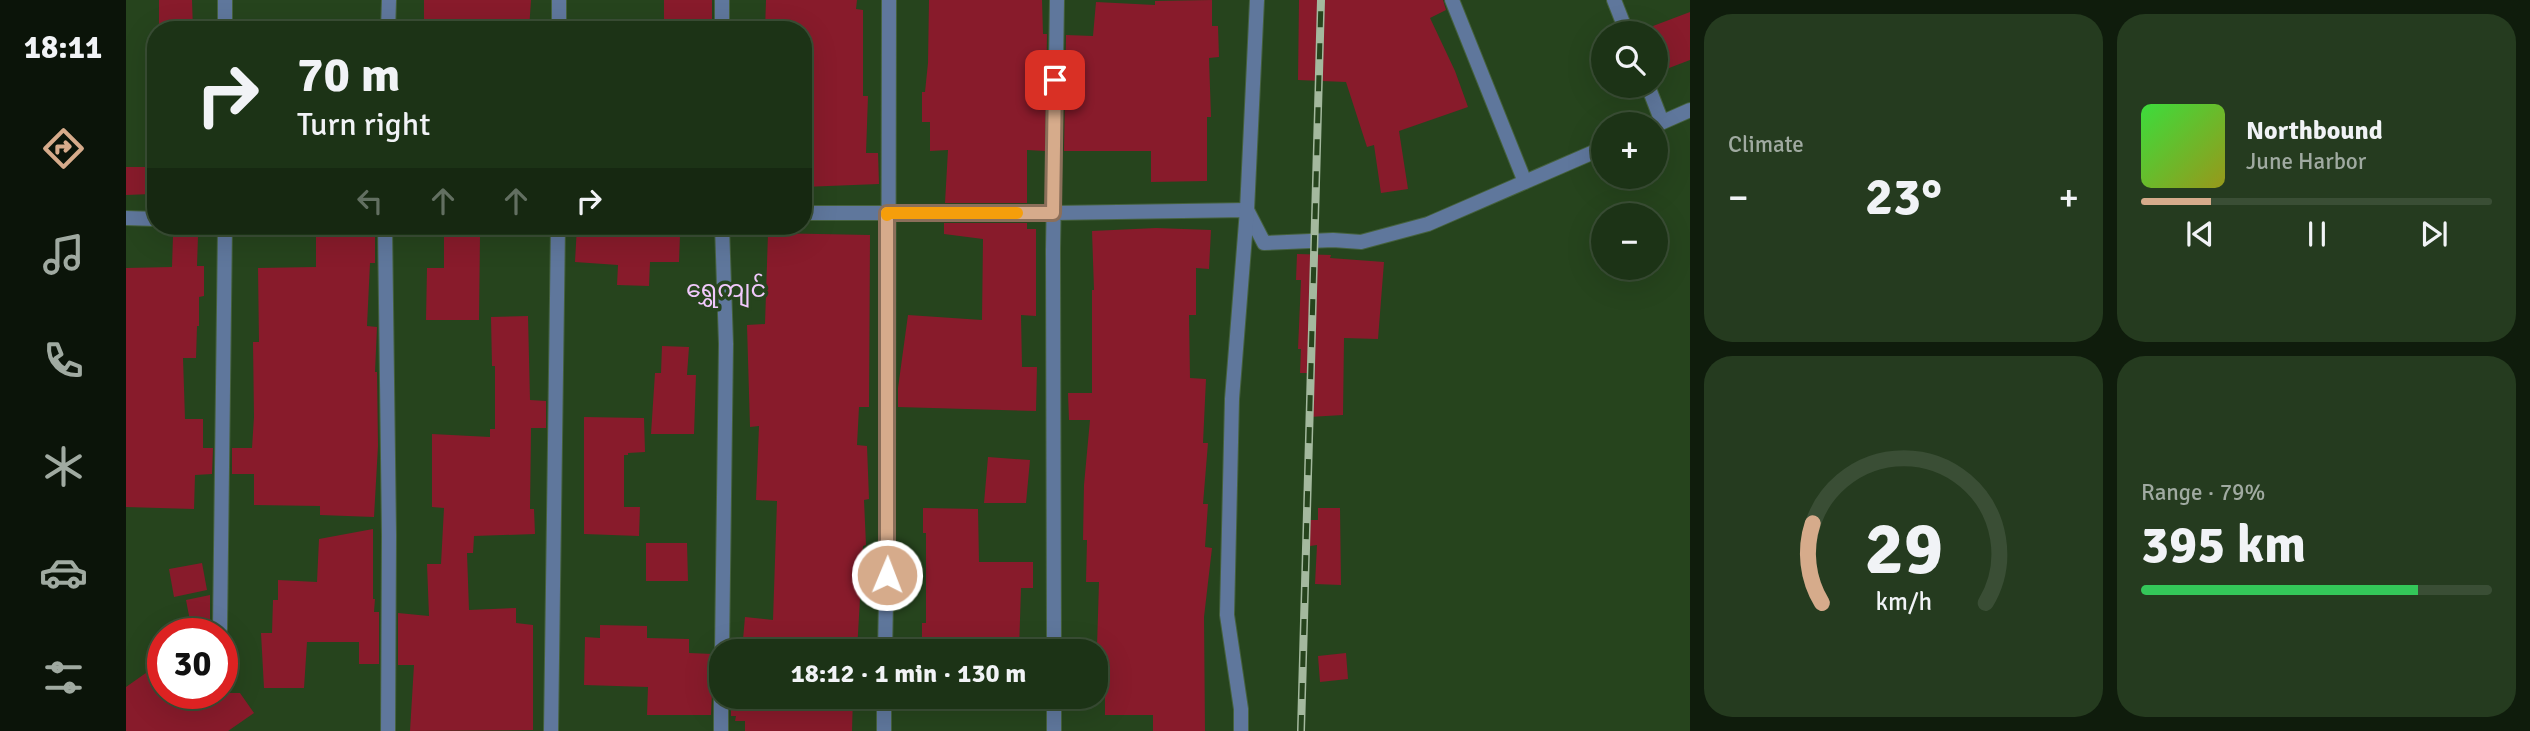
<!DOCTYPE html>
<meta charset="utf-8">
<style>
body{margin:0;font-family:Signika,"Noto Sans Myanmar",sans-serif;background:#253b1f;color:#f1f3f6;height:100vh;display:flex;flex-direction:column;font-size:26px;white-space:nowrap}
*{box-sizing:border-box;margin:0}
p{font-size:23px;color:#a0aaa1}
.icon{flex:none;width:38px;height:38px;fill:none;stroke:currentColor;stroke-width:2;stroke-linecap:round;stroke-linejoin:round}
.map{position:relative;flex:1;overflow:hidden}
.sheet{display:flex;flex-direction:column;gap:14px;padding:14px;background:#0f1c0c;width:840px}
.sheet>*{flex:none}
.top-card{position:absolute;left:21px;top:21px;width:665px;height:214px;border-radius:28px;box-shadow:0 7px 28px #0002,0 0 0 2px #3a4e35;background:#1c3316;color:#f1f3f6;overflow:hidden}
.tools{position:absolute;left:1465px;top:21px;display:grid;gap:14px}
.tools a{display:grid;place-items:center;width:77px;height:77px;border-radius:50%;background:#1c3316;box-shadow:0 7px 28px #0002,0 0 0 2px #3a4e35;font-size:35px}
.speed{position:absolute;left:21px;top:618px;display:flex;gap:14px;font-size:35px;font-weight:700;text-align:center}
.speed>*{display:grid;place-content:center;width:91px;height:91px;border-radius:50%;background:#1c3316;box-shadow:0 7px 28px #0002,0 0 0 2px #3a4e35;line-height:1}
.speed .limit{border:10px solid #d22;background:#fff;color:#111}
.pin{position:absolute;display:grid;place-items:center;width:60px;height:60px;color:#fff;margin:-30px;border-radius:14px;box-shadow:0 4px 10px #0006}
.me{position:absolute;width:77px;margin:-38px;rotate:1deg;stroke-linejoin:round;filter:drop-shadow(0 0 5px #0008)}
.turn{display:flex;align-items:center;gap:24px;height:147px;padding:0 35px;font-size:32px}
.turn .icon{width:91px;height:91px;stroke-width:2.5}
.turn b{display:block;font-size:49px;line-height:60px}
.lanes{display:flex;align-items:center;height:66px;padding:0 35px;background:#0003;justify-content:center;gap:35px;direction:ltr}
.lanes .off{opacity:.35}
.big{font-size:52px;font-weight:700;line-height:1.1}
.sheet .tile{flex:1;display:flex;flex-direction:column;justify-content:center;gap:10px;min-width:0;padding:0 24px;border-radius:28px;background:#253b1f}
.sheet .dial{align-items:center;gap:0}
.dial svg{height:182px;overflow:visible;fill:none;stroke:#3a4e35;stroke-width:7;stroke-linecap:round;text-anchor:middle}
.dial text{fill:#f1f3f6;stroke:none}
.song{display:flex;align-items:center;gap:21px}
.cover{width:84px;height:84px;border-radius:10px;background:linear-gradient(135deg,hsl(120 70% 55%),hsl(60 70% 35%))}
.played{height:7px;border-radius:4px;background:linear-gradient(90deg,#d6ab8b 20%,#3a4e35 20%)}
.keys{display:flex;justify-content:space-around;direction:ltr}
.heat{display:flex;justify-content:space-between;align-items:center;font-size:38px;direction:ltr}
.charge{height:10px;border-radius:5px;background:linear-gradient(90deg,#34c759 79%,#3a4e35 0)}
.sheet .tiles{flex:1;display:grid;gap:14px;grid-template-columns:repeat(2,1fr)}
.trip{position:absolute;left:583px;top:639px;width:399px;height:70px;border-radius:28px;background:#1c3316;box-shadow:0 7px 28px #0002,0 0 0 2px #3a4e35;font-weight:700;line-height:70px;text-align:center}
main{display:flex;flex:1;min-height:0}
.tabs{display:flex;flex-direction:column;width:126px;justify-content:space-around;align-items:center;background:#0b1409;color:#a0aaa1}
.tabs .icon{width:49px;height:49px}
.tabs .current{color:#d6ab8b}
.tabs b{font-size:32px;color:#f1f3f6}
.map>svg:first-child{display:block}
.building{fill:#881b2b}
.lines{fill:none;stroke-linecap:round;stroke-linejoin:round}
.minor-casing{stroke:#45613d;stroke-width:16}
.tertiary-casing{stroke:#45613d;stroke-width:16}
.minor{stroke:#5f779c;stroke-width:14}
.tertiary{stroke:#5f779c;stroke-width:14}
.rail-casing{stroke:#a4b99e;stroke-width:8}
.rail{stroke:#26441d;stroke-width:5;stroke-dasharray:16;stroke-linecap:butt}
.route-casing{stroke:#8b6f5a;stroke-width:18}
.route{stroke:#d6ab8b;stroke-width:12}
.slow{stroke:#f59e0b;stroke-width:12}
.labels{text-anchor:middle;stroke-width:7;stroke-linejoin:round;paint-order:stroke}
.quarter-label{font-size:24px;fill:#f1c9fc;stroke:#26441d}
</style>
<main>
<nav class="tabs">
<b>18:11</b>
<svg class="icon current" aria-label="directions" viewBox="0 0 24 24"><path d="M12 3l9 9-9 9-9-9zM9 14v-3h6M13 9l2 2-2 2"/></svg>
<svg class="icon" aria-label="music" viewBox="0 0 24 24"><path d="M9 18V5l10-2v13"/><circle cx="6" cy="18" r="3"/><circle cx="16" cy="16" r="3"/></svg>
<svg class="icon" aria-label="phone" viewBox="0 0 24 24"><path d="M5 4h4l2 5-3 2q2 4 5 5l2-3 5 2v4C11 20 4 13 5 4z"/></svg>
<svg class="icon" aria-label="climate" viewBox="0 0 24 24"><path d="M12 3v18M4 7l16 10M4 17L20 7"/></svg>
<svg class="icon" aria-label="car" viewBox="0 0 24 24"><path d="M5 17H2v-5l4-1 3-4h7l3 4 3 1v5h-3M9 17h6M6 11h13"/><circle cx="7" cy="17" r="2"/><circle cx="17" cy="17" r="2"/></svg>
<svg class="icon" aria-label="filters" viewBox="0 0 24 24"><path d="M4 7h16M4 17h16"/><circle cx="9" cy="7" r="2"/><circle cx="15" cy="17" r="2"/></svg>
</nav>
<div class="map">
<svg width="1564" height="731" viewBox="0 0 1564 731">
<rect width="100%" height="100%" fill="#26441d"/>
<path class="building" d="M33 0H66L67 30H33Z
M298 0H405L403 30H298Z
M538 0H586V30H538Z
M640 0H731L730 9 737 10V96H742L740 153H752L753 184 677 187V30H639Z
M803 0H916L917 34H921L919 151 901 150V203H819L822 150 804 151V122H796V92H799L802 63Z
M1086 0V26H1092L1093 57 1083 58 1085 117H1081V181L1025 182V151H938L940 35 967 36 970 2 1029 5V1Z
M1173 0H1317L1320 10 1304 18 1329 71 1342 107 1273 131 1282 189 1255 193 1248 145 1241 147 1220 82 1172 80Z
M1564 12V60L1543 68 1527 26Z
M0 167H26V194L0 195Z
M818 223H901V229H910V316L895 315 896 367H911L910 411 772 407V388L782 315 856 320 857 239 818 234Z
M451 226 524 228V234L554 235 553 262H524L523 286 491 285 492 265 449 262Z
M1030 228 1085 230 1083 269 1070 268V315H1063L1064 378 1080 379 1077 443H1082L1077 504H1082L1079 547 1086 548 1078 617 1079 731H1027V715H979V679H970L973 582H960L961 540H957L958 485 964 420H943L942 393H966V290H968L966 231Z
M642 233 744 235 743 407H733L731 445 741 446 743 499 738 500 740 545 737 546 731 651H616L619 617 647 620 651 501 630 500 633 426 624 427 621 325 639 324Z
M190 234 249 235V263H244L241 326 251 327 249 372H251L252 446 248 517 194 515V506L128 505V474H106V448H126L128 417 127 342H133L132 268 190 267Z
M47 236H72L71 266H78V296L73 297V326H71L70 358H57L59 419H77V448H87L86 474 69 475 68 509 0 507V268L46 267Z
M318 236H354L353 320H300L301 268H318Z
M1171 254 1205 255 1204 258 1258 262 1252 339 1218 338 1217 415 1183 417 1181 373H1174L1175 349H1172L1175 280H1170Z
M402 316 404 400 420 401V428H405L404 509H408L409 534 348 536 347 553H341L343 610 390 608V623L407 625V730L284 731 288 665H272V613L303 616 301 564H315L318 508 306 507V434L364 437V429H369V366H366L365 317Z
M536 346 563 347 561 375H570L568 434H525L529 373H535Z
M458 417 518 418 519 452 502 453V455H498V507H514L513 536 458 534Z
M862 457 904 460 900 503H858Z
M797 508 852 509 853 562H907V588H895L893 651H796V623H800V533H797Z
M1192 508H1214L1215 585 1189 584 1191 545 1184 546V520H1192Z
M247 529V599H249L248 612H253V664H233V642H181L178 688H138L135 633H146L147 600H152V580L191 582 193 539Z
M520 543H561L562 581H520Z
M76 563 81 590 48 597 43 569Z
M84 595V622L65 626 60 600Z
M474 625 521 626V638L563 639V653L587 654 595 660V686L586 692 585 715H521L522 687 458 685 459 637 474 638Z
M1220 653 1222 679 1194 682 1192 656Z
M37 661V693H114L128 713 102 731H0V687Z
M605 696H727L726 731H619V721H609L610 716H605Z
M797 696H852V704L797 703Z"/>
<g class="lines">
<defs>
<path id="minor" d="M596 0V30
M1326 0 1399 182
M1488 0 1501 33
M99 30V0
M262 30 263 0
M433 30V0
M1522 86 1536 122
M1530 125 1564 110
M677 213H927L1121 210 1138 243 1207 240 1235 242 1302 224 1477 148
M0 218 30 219
M259 226 263 535 262 731
M94 629 99 226
M596 651 600 344 596 226
M759 651 762 499 763 0
M928 651 927 250 931 0
M928 696V731
M425 731 432 226
M595 731V696
M758 731V696"/>
<path id="tertiary" d="M1115 731V709L1101 615 1106 399 1121 210 1131 0"/>
</defs>
<use href="#minor" class="minor-casing"/>
<use href="#tertiary" class="tertiary-casing"/>
<use href="#minor" class="minor"/>
<use href="#tertiary" class="tertiary"/>
<defs>
<path id="rail" d="M1175 731 1195 0"/>
</defs>
<use href="#rail" class="rail-casing"/>
<use href="#rail" class="rail"/>
</g>
<g class="lines">
<defs>
<path id="route" d="M761 575V213H927L929 80"/>
</defs>
<use href="#route" class="route-casing"/>
<use href="#route" class="route"/>
<path class="slow" d="M761 215V213H891"/>
</g>
<g class="labels">
<g class="quarter-label">
<text x="600" y="297">ရွှေကျင်</text>
</g>
</g>
</svg>
<div class="tools">
<a><svg class="icon" aria-label="search" viewBox="0 0 24 24"><circle cx="10" cy="10" r="6"/><path d="M15 15l6 6"/></svg></a>
<a>+</a>
<a>−</a>
</div>
<div class="speed"><div class="limit">30</div></div>
<div class="pin" style="left:929px;top:80px;background:#d93025"><svg class="icon" aria-label="arrive" viewBox="0 0 24 24"><path d="M6 21V4h12l-3 4 3 4H6"/></svg></div>
<svg class="me" style="left:761px;top:575px" viewBox="-20 -20 40 40"><circle r="17" fill="#d6ab8b" stroke="#fff" stroke-width="3"/><path d="M0-11L8 9 0 5-8 9z" fill="#fff"/></svg>
<div class="trip">18:12 · 1 min · 130 m</div>
<div class="top-card">
<div class="turn"><svg class="icon" aria-label="right" viewBox="0 0 24 24"><path d="M7 20v-9h11M14 6l5 5-5 5"/></svg><div><b>70 m</b>Turn right</div></div>
<div class="lanes"><svg class="icon off" aria-label="left" viewBox="0 0 24 24"><path d="M17 20v-9H6M10 6l-5 5 5 5"/></svg><svg class="icon off" aria-label="ahead" viewBox="0 0 24 24"><path d="M12 20V5M6 11l6-6 6 6"/></svg><svg class="icon off" aria-label="ahead" viewBox="0 0 24 24"><path d="M12 20V5M6 11l6-6 6 6"/></svg><svg class="icon" aria-label="right" viewBox="0 0 24 24"><path d="M7 20v-9h11M14 6l5 5-5 5"/></svg></div>
</div>
</div>
<section class="sheet">
<div class="tiles">
<div class="tile"><p>Climate</p>
<div class="heat"><a>−</a><b class="big">23°</b><a>+</a></div>
</div>
<div class="tile">
<div class="song"><i class="cover"></i><div><b>Northbound</b><p>June Harbor</p></div></div>
<div class="played"></div>
<div class="keys"><svg class="icon" aria-label="previous" viewBox="0 0 24 24"><path d="M18 5L8 12l10 7zM5 5v14"/></svg><svg class="icon" aria-label="pause" viewBox="0 0 24 24"><path d="M8 5v14M16 5v14"/></svg><svg class="icon" aria-label="next" viewBox="0 0 24 24"><path d="M6 5l10 7-10 7zM19 5v14"/></svg></div>
</div>
<div class="tile dial"><svg viewBox="0 0 100 80">
<path d="M14 69A42 42 0 1 1 86 69"/>
<path d="M14 69A42 42 0 0 1 10 34" stroke="#d6ab8b"/>
<text x="50" y="56" font-size="32" font-weight="700">29</text>
<text x="50" y="72" font-size="11">km/h</text>
</svg></div>
<div class="tile"><p>Range · 79%</p><b class="big">395 km</b><div class="charge"></div></div>
</div>
</section>
</main>
